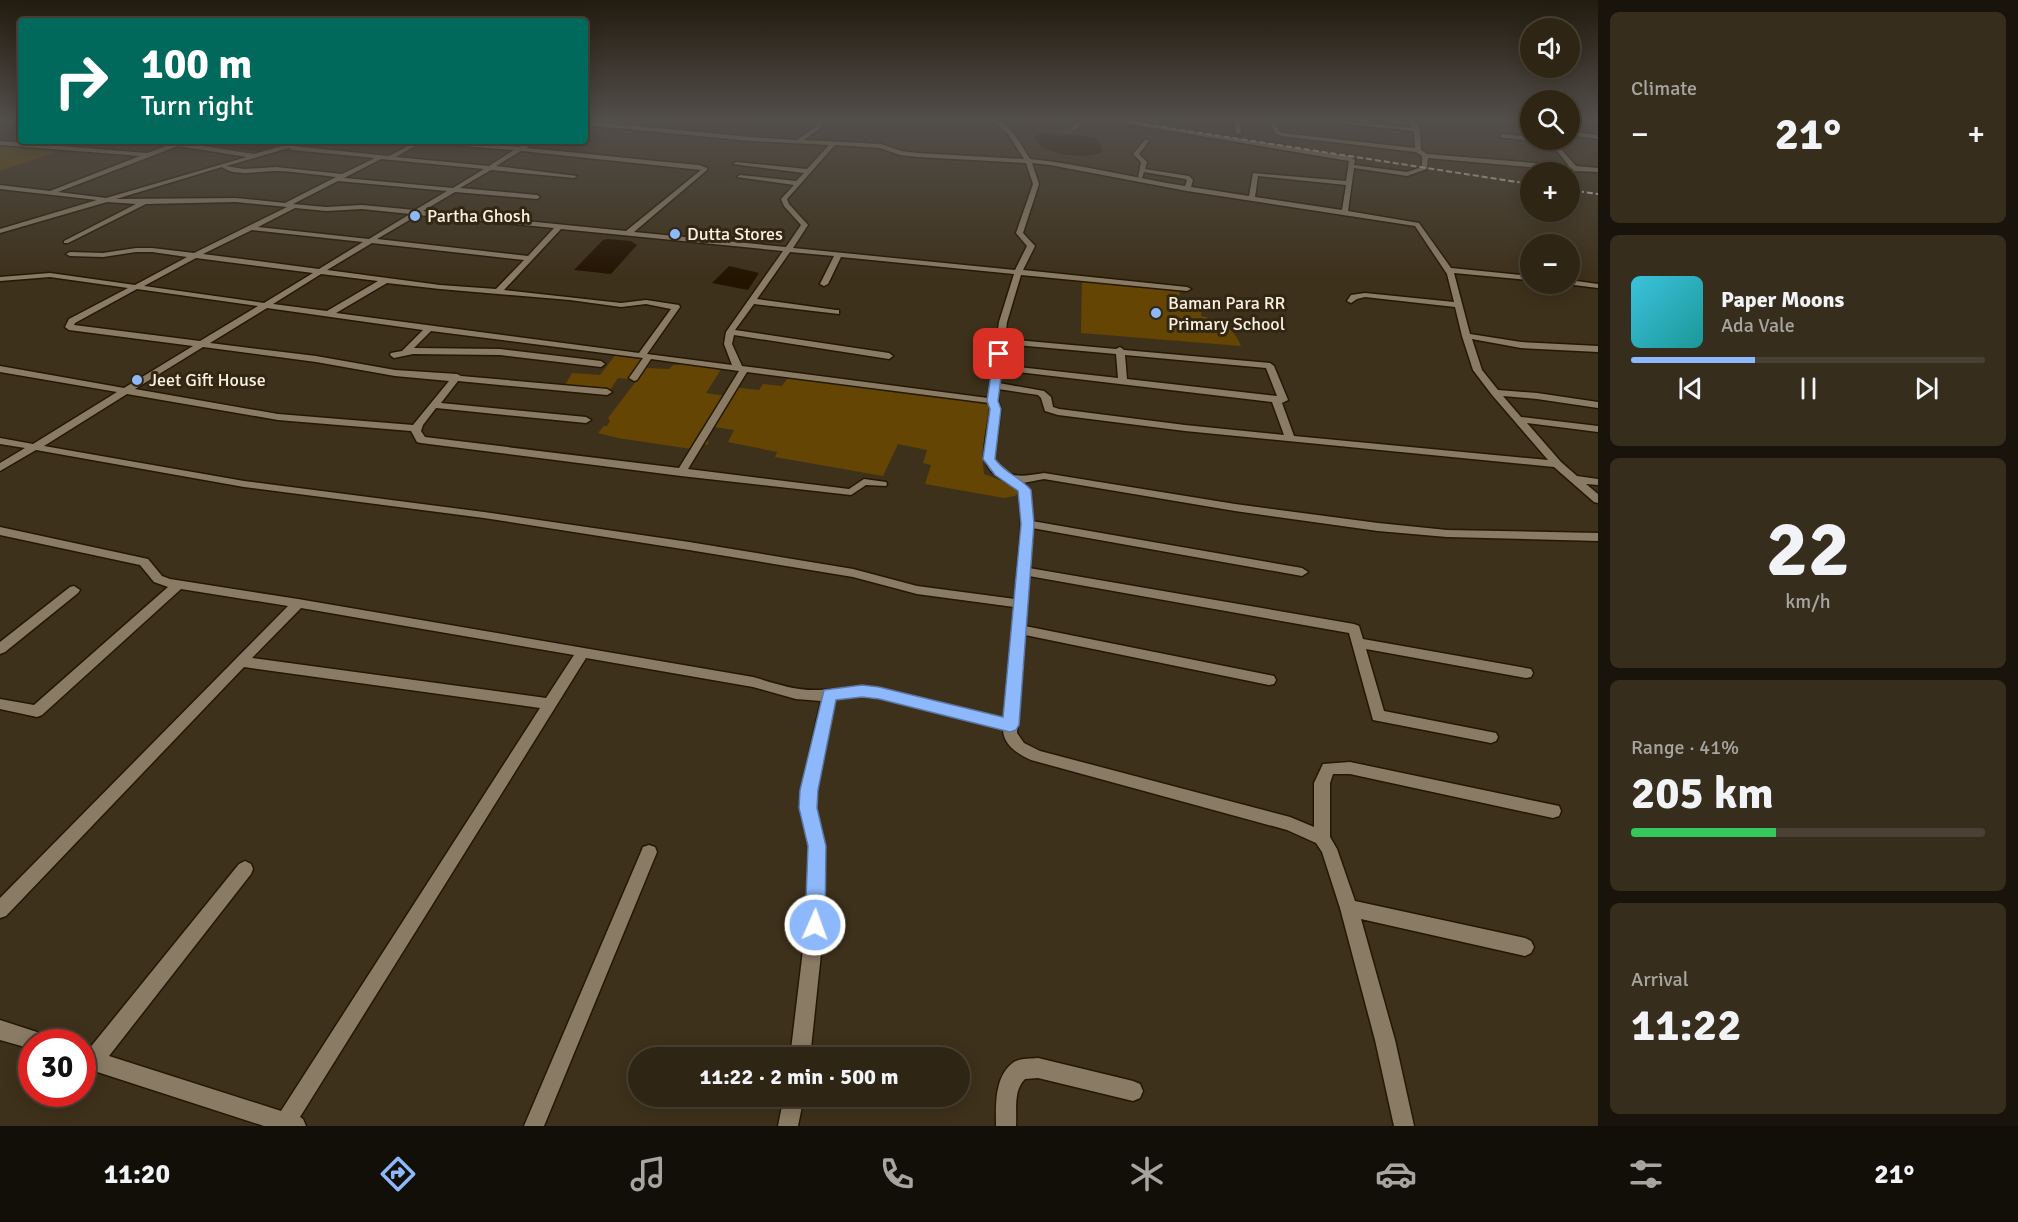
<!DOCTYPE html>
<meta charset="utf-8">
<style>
body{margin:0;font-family:Signika,sans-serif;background:#362d1d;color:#f1f3f6;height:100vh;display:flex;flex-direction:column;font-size:22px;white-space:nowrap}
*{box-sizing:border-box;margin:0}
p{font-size:20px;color:#a7a5a0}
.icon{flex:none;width:33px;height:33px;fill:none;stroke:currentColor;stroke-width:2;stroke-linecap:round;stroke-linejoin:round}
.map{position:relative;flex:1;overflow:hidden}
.details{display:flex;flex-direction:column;gap:12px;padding:12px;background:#19140b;width:420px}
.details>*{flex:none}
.top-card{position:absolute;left:18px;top:18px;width:570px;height:126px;border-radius:6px;box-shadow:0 3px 15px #0003,0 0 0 2px #494234;background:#00695c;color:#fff;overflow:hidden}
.tools{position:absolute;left:1520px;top:18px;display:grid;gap:12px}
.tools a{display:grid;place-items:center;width:60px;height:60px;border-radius:50%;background:#2e2514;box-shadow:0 3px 15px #0003,0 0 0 2px #494234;font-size:30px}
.speed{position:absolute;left:18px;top:1029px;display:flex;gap:12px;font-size:30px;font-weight:700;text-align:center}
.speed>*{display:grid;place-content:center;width:78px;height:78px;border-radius:50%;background:#2e2514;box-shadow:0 3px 15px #0003,0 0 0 2px #494234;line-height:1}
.speed .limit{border:9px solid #d22;background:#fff;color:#111}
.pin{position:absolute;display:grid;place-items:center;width:51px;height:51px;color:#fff;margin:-26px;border-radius:12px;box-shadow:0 3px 9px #0006}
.me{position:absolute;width:66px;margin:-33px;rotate:2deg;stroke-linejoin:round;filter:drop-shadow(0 0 4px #0008)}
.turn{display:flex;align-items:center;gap:21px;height:126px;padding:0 24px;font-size:27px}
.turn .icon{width:78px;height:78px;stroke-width:2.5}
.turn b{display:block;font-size:42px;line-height:51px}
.big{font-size:45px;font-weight:700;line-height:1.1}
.details .widget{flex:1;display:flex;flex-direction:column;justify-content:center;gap:9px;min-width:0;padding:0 21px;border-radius:9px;background:#362d1d}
.details .dial{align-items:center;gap:0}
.dial b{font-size:78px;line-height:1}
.song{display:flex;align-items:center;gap:18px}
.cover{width:72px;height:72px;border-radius:9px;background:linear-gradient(135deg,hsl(190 70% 55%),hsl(180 70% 35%))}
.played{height:6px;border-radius:3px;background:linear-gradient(90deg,#8db9fc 35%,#494234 35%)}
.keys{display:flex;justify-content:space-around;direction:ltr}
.heat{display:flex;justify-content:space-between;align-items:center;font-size:33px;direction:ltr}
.charge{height:9px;border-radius:4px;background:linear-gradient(90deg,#34c759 41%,#494234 0)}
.trip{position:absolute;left:628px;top:1047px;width:342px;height:60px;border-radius:30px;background:#2e2514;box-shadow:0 3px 15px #0003,0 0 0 2px #494234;font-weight:700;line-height:60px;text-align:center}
.tabs{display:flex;height:96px;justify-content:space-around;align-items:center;background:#120f08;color:#a7a5a0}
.tabs .icon{width:42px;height:42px}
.tabs .active{color:#8db9fc}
.tabs b{font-size:27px;color:#f1f3f6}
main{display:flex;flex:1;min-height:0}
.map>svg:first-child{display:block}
.green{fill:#644504}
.water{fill:#231400}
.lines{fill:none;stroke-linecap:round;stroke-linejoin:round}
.minor-casing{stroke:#241804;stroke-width:3}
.minor{fill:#8a7b64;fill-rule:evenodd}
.rail{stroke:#d7cec0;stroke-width:2;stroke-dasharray:6 3;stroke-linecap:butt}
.route{fill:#8db9fc;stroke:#5c78a4;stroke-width:1.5}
.poi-dot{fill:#8db9fc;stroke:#332712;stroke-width:2}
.labels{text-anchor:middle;stroke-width:6;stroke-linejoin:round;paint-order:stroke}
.far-poi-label{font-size:18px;fill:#f8f0e3;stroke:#332712;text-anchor:start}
</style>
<main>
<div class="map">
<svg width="1598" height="1126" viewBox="0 0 1598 1126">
<rect width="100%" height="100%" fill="#3e311b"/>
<path class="green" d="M5 145 65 149 0 171V147Z
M1082 281 1180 290 1178 302 1202 304 1201 316C1220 319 1234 328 1241 346L1081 333Z
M617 353 653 358 647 368 669 369 673 365H679L682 361 722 368 706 393 726 396 731 387 759 390 763 384 782 386 789 376 987 402 989 406 982 455 984 474 1015 486 1018 493 1015 496 1004 498 925 484 931 465 923 463 927 450 898 444 883 476 775 457 777 452 728 442 734 430 714 427 707 438 709 444 703 445 702 449 698 450 618 438 598 433 604 426H607L610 421 608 418 637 380 618 378 610 390 565 385 572 373 600 375Z"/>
<path class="water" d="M1040 133 1080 135 1095 138 1100 143 1102 152C1088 159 1057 155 1044 148 1039 145 1037 141 1034 137Z
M204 141H273L268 145 275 147 259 152 198 143Z
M608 239 631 241 637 245 611 274 574 270 603 240Z
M729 266 759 273 748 290 712 283Z"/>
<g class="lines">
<defs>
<path id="minor" d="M819 120H824L819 129 804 140 881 144 901 151 917 153 1024 159 1008 134 992 120C1010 120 1021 146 1030 159 1082 164 1133 178 1185 186L1187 180 1185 179 1144 172 1142 178H1138L1141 162 1133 154 1146 139 1149 141 1139 154 1147 162 1145 169 1189 176 1193 180 1191 187 1249 196 1253 173 1346 181 1349 161 1106 120H1121L1349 156 1355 160 1354 165 1407 172 1422 167V156L1416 152 1281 136 1275 133 1269 120H1274L1279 131 1282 133 1415 148 1414 131 1307 120H1331L1412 128 1409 120H1414L1420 130 1421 150 1427 154 1569 166 1549 141 1553 140 1576 166 1598 168V172L1575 171 1428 158 1427 169 1407 176 1354 168 1348 211 1419 223 1451 268 1530 276V280L1454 273 1470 334 1521 342 1598 346V352L1521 348 1472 339 1482 370 1498 390 1537 393 1598 402V408L1537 399 1503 396 1521 417 1598 426V432L1527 423 1561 462 1577 476 1598 479V485L1586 484 1598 494V503L1594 502 1554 467 1185 431 1058 415 1045 411 1041 398 1038 395 998 389V401L1001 409 994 459C1006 481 1024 476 1044 473L1235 504 1378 523 1447 530 1598 533V541L1447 537 1378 531 1235 511 1044 479 1023 483 1029 490 1032 521 1302 568 1308 572 1302 576 1032 528 1029 568 1354 624 1359 626 1363 639 1531 669 1533 673 1531 677 1526 678 1366 649 1384 711 1496 733 1498 737 1496 741 1491 743 1373 720 1349 633 1029 576 1025 626 1269 675 1274 676 1276 680 1274 684 1269 685 1025 635 1017 733 1024 743 1040 751 1290 817 1314 827V783L1323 764 1350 762 1559 806 1561 811 1559 816 1553 818 1350 774H1333L1330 783V837L1337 849 1355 901 1525 938 1531 941 1534 947 1531 953 1525 956 1361 919 1395 1040 1414 1126H1394L1375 1040 1340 908 1322 852 1316 843 1287 830 1031 760C1018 754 1003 745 1003 729L879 698 862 696 835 699 817 790 816 809 825 846 824 925 810 1058H790L806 925 809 846 800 809 801 790 821 701 796 699 753 687 586 658 300 1117 303 1119 306 1126H264L82 1067V1047L89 1049 239 864 245 861 251 864 253 869 251 874 109 1056 281 1111 540 708 244 667 6 916 0 918V898L288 606 181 589 42 715 37 717 0 709V699L34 705 168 587 154 582 140 565 0 535V527L148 559 162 576 170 579 298 599 753 677C774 683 796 691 818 690 839 690 858 685 879 688L1004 718 1014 607 917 594 853 577 689 550 484 518 244 487 36 450 0 471V463L25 448 0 444V438L33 444 117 392 0 372V366L124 388 193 346 69 330 65 327 69 319 128 288 50 277 0 281V277L50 273 135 285 187 257 152 252H136L103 257 70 256 66 254 70 252 103 253 136 248H152L194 253 287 207 236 202 146 204 68 243H64V241L136 204 107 202 0 233V229L97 200 0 189V185L50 191 140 156 0 145V141L147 153 180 141H188L184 143 254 154 300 141H309L293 146 389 156 417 141H446L519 147 529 141H536L526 148C584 153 641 160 699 165L707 168V170L634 232 786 247 801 225 784 206 781 199 794 185 737 177 740 175 796 181 804 173 733 164 736 162 807 169 829 145 751 141 585 125V121L751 137 797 140 815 127ZM424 141 426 143 514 150 489 166 396 157ZM835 145 880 148 900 155 917 157 1026 163 1033 184 1016 233 1027 246 1015 270 793 248 808 225 789 204 787 199ZM178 146 247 157 106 198 58 192ZM289 148 292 150 375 158 342 174 276 167 244 169 226 166ZM521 151 701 170 626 231 423 211 455 192 537 199 540 197 537 195 460 188 491 170 574 178 577 176 496 166ZM381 159 484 169 453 188 344 178ZM1032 163 1050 165 1187 191 1415 226 1447 274 1454 302 1365 293 1351 295 1347 301 1351 303 1357 299 1365 297 1455 307 1462 336 1473 370 1492 395 1548 460 1294 436 1282 403 1288 400 1274 366 1270 363 1124 350 1120 347 1116 349 1005 339 1007 322 1021 275 1187 291 1191 289 1187 287 1023 270 1035 246 1023 233 1039 184ZM222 167C236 178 262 170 279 171 298 172 317 175 336 177L285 203 236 198 116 199ZM1258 176 1346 185 1342 210 1255 197ZM338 181 447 191 415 210 362 205 326 207 293 204ZM295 208 326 211 362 209 410 214 369 239 258 227ZM418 215 554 228 528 256 377 239ZM561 229 783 251 726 332 724 344 732 365 647 354 680 307 679 305 646 300 621 303 504 290ZM252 230 363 242 319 269 203 254ZM372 243 524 260 496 289 440 285 327 270ZM790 252 834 256 820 284 824 286 828 284 841 257 1014 274 999 322 988 398 742 366 732 344 734 335 889 359 893 356 889 353 735 330 754 304 839 314V310H836L757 299ZM196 258 313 273 264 303 144 286ZM321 274 378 281 327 311 273 304ZM387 283 440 289 570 300 621 307 646 304 671 309 639 353 336 313ZM137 289 258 306 200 341 74 325 75 323ZM267 308 423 330 402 351 391 353 390 355 394 358 413 354 500 355 601 367 605 364 601 361 500 349 414 348 431 331 643 358 629 378 634 381 637 380 651 359 739 371 679 468 425 437 421 431 423 425 436 408 586 423 591 420 586 417 441 403 458 381 607 395 612 392 607 389 461 376 457 374 395 370 316 356 210 343ZM1004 344 1116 354 1118 378 1001 365ZM203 347 316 362 395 376 449 381 413 425 278 414 135 389ZM1125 355 1266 368 1277 396 1127 379ZM1001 370 1272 402 1284 435 1185 425 1059 409 1053 407 1051 397 1044 391 999 383ZM747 372 989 403 991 409C989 425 978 458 991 471 999 479 1010 482 1019 491L1021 524 1015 599 917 586 853 569 689 542 484 512 244 481 44 446 127 394 278 420 411 431 417 442 421 443 681 476 851 495 866 485 886 486 887 484 886 482 864 479 849 489 688 469ZM301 608 574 655 546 698 252 658Z
M1080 120H1086L1075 130H1071V128Z
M1234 120H1240L1241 134 1236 133Z
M1569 131 1598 135V139L1569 135Z
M1502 134 1530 137V140H1532L1530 141 1500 137Z
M1569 280 1598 284V288L1566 284H1569Z
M74 586 80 590 78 593 5 652 0 654V642L70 587Z
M649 845 655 847 657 852 544 1126H524L641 852 643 847Z
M0 1020 46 1035 48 1042H32V1049L0 1040Z
M1038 1058 1133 1081 1140 1084 1143 1091 1140 1098 1133 1101 1038 1078 1025 1079C1013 1091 1017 1109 1016 1126H996C996 1105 994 1076 1014 1062 1021 1058 1030 1059 1038 1058Z
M784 1096H804L798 1126H778Z"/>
</defs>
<use href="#minor" class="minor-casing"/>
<use href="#minor" class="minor"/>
<path class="rail" d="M1117 120 1530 184
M1569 190 1598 194"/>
</g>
<linearGradient id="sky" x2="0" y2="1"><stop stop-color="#221b0f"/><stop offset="0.43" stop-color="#524e4a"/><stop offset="1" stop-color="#524e4a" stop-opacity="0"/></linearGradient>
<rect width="1598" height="278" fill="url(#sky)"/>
<path class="route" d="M999 351 1004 354 998 401 1001 409 995 459C1005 473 1020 477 1031 490L1034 524 1019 725 1016 730 1010 732 879 699 862 697 836 700 818 790 817 808 826 846 825 925 822 932 815 935 808 932 805 925 808 846 799 808 800 790 824 690 862 685 879 687 1003 717 1021 524 1018 491 995 475 983 459 990 409 987 401 994 354Z"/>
<g class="poi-dot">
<circle cx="415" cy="216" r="6"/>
<circle cx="675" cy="234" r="6"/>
<circle cx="1156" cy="313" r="6"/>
<circle cx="137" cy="380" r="6"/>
</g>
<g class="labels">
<g class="far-poi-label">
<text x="427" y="222">Partha Ghosh</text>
<text x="687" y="240">Dutta Stores</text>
<text x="1168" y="309">Baman Para RR<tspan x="1168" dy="21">Primary School</tspan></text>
<text x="149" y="386">Jeet Gift House</text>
</g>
</g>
</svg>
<div class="tools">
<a><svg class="icon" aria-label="sound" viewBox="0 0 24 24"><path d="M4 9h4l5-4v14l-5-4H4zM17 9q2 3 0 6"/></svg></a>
<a><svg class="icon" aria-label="search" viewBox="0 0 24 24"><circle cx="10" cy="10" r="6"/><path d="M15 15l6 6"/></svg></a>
<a>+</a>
<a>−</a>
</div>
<div class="speed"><div class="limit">30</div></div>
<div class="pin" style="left:999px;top:354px;background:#d93025"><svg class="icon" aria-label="arrive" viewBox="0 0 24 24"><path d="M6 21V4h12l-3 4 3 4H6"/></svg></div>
<svg class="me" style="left:815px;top:925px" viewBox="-20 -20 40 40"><circle r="17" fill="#8db9fc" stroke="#fff" stroke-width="3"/><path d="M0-11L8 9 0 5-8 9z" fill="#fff"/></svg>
<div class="trip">11:22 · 2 min · 500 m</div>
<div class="top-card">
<div class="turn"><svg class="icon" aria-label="right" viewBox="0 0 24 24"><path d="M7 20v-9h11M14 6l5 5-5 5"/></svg><div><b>100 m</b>Turn right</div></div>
</div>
</div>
<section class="details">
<div class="widget"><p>Climate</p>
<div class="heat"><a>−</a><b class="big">21°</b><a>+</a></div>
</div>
<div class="widget">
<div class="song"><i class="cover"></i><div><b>Paper Moons</b><p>Ada Vale</p></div></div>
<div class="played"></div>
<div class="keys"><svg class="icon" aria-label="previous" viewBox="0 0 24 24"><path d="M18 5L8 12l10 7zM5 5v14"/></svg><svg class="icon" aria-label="pause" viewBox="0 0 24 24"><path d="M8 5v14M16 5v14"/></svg><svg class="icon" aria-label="next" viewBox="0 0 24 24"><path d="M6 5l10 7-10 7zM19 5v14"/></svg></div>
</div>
<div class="widget dial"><b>22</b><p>km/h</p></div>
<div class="widget"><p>Range · 41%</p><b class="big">205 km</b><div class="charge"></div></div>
<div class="widget"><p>Arrival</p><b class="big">11:22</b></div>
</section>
</main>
<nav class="tabs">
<b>11:20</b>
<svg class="icon active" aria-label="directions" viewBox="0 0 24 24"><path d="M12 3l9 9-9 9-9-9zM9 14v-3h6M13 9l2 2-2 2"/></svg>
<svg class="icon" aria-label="music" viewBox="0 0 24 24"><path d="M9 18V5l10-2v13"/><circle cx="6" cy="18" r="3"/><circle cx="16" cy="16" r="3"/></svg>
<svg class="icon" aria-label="phone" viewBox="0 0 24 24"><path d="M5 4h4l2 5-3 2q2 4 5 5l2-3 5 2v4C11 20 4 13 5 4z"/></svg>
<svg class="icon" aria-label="climate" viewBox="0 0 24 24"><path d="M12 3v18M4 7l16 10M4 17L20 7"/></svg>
<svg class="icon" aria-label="car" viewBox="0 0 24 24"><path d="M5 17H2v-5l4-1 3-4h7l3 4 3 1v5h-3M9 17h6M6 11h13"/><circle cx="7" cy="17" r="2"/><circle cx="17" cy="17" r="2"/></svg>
<svg class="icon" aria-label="filters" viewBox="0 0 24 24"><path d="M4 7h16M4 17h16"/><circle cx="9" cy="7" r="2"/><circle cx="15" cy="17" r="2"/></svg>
<b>21°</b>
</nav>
